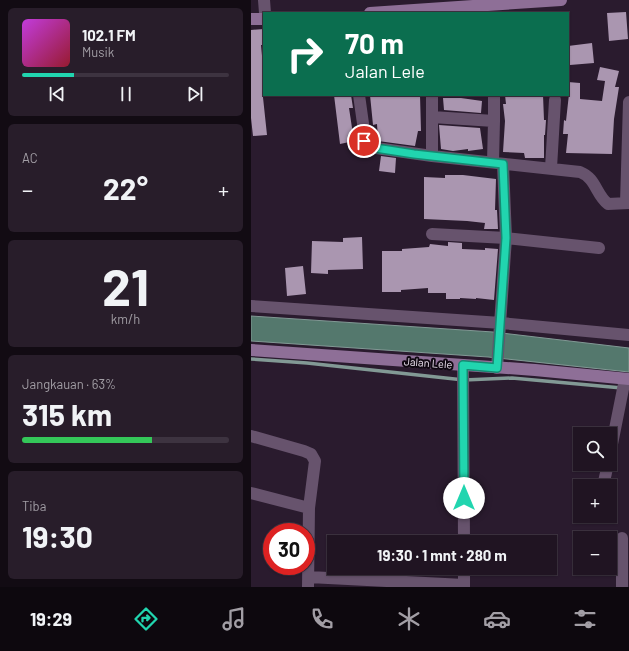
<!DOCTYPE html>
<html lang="id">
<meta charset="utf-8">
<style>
body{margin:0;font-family:Barlow,sans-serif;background:#281d2a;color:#f1f3f6;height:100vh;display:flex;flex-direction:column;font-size:15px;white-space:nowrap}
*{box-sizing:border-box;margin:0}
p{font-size:13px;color:#a29ea5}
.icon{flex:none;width:22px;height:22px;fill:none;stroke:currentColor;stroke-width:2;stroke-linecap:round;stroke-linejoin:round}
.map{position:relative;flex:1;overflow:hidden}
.sheet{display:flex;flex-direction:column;gap:8px;padding:8px;background:#120b13;width:251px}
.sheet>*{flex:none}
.top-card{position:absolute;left:12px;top:12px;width:306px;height:84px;border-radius:0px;box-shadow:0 1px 3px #0004,0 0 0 1px #3d3340;background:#0b6e4f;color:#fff;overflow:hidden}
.tools{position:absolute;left:322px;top:427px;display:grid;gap:8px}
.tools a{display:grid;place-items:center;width:44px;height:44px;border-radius:0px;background:#201422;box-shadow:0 1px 3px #0004,0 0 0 1px #3d3340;font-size:20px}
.speed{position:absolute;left:12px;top:523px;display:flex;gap:8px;font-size:20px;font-weight:700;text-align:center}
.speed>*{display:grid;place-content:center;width:52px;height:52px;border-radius:50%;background:#201422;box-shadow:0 1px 3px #0004,0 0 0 1px #3d3340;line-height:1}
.speed .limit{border:6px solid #d22;background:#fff;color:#111}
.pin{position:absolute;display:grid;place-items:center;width:34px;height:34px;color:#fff;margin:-17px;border:2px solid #fff;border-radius:50%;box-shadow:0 1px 4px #0007}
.me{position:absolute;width:44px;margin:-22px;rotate:0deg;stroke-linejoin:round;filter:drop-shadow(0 0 3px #0008)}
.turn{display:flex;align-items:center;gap:14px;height:84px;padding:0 16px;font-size:18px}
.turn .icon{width:52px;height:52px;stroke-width:2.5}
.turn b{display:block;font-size:28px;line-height:34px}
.big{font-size:30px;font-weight:700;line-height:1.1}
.sheet .card{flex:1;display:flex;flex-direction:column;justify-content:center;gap:6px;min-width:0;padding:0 14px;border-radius:6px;background:#281d2a}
.sheet .dial{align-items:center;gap:0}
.dial b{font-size:52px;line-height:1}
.song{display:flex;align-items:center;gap:12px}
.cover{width:48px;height:48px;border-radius:6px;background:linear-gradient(135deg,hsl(290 70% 55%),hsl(350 70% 35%))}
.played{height:4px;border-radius:2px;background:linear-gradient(90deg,#21d5af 25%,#3d3340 25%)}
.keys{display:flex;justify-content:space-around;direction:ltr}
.heat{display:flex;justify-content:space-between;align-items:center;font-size:22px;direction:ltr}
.charge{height:6px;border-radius:3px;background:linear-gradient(90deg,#34c759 63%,#3d3340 0)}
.trip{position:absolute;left:76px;top:535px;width:230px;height:40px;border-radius:0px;background:#201422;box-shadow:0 1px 3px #0004,0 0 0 1px #3d3340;font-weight:700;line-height:40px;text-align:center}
.tab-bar{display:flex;height:64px;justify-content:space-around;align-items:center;background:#0d080e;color:#a29ea5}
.tab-bar .icon{width:28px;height:28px}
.tab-bar .current{color:#21d5af}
.tab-bar b{font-size:18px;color:#f1f3f6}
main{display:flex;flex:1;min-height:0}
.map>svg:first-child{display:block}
.water{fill:#54786d;stroke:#829995}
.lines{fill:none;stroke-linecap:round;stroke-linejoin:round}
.stream{stroke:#829995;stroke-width:3.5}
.building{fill:#aa96b0}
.street{stroke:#67536d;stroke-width:12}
.secondary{stroke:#8e6f97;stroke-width:12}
.route-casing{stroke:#158a72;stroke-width:10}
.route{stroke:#21d5af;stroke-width:7}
.labels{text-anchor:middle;stroke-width:4;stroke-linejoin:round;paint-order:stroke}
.street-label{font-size:11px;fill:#efe5f2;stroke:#0f0811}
</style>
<main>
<section class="sheet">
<div class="card">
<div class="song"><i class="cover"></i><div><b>102.1 FM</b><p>Musik</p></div></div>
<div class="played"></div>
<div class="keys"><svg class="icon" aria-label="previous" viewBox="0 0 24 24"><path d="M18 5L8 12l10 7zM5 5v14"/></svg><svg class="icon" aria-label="pause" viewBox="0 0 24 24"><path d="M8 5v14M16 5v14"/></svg><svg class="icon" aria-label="next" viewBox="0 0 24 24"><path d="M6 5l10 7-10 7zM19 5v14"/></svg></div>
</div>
<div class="card"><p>AC</p>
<div class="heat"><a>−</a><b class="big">22°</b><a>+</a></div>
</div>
<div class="card dial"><b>21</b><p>km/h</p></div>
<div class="card"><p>Jangkauan · 63%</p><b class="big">315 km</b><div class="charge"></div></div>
<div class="card"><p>Tiba</p><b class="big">19:30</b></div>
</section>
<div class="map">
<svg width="378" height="587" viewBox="0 0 378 587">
<rect width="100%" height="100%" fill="#2a1b2e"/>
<path class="water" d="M0 316 242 332 378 348V372L237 357 0 341Z"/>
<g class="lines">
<path class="stream" d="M0 359 56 363 213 380 261 378 371 388"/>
</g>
<path class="building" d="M375 12 377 39 358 41 356 13Z
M13 29V45H10L13 77V88H11L16 135 2 136 0 118V30Z
M341 43 343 63 319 65 317 46Z
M349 67 368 71 364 87H368L363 119 361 154 315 153 317 134H312L313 120 315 121 318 94 317 82 329 83V99L351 101 354 81 346 80Z
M83 95H100L102 108H98L103 141 89 144Z
M119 95H169L170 131H167L164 146 127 141 126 124 122 125Z
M254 95H292L293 120H295L294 135H293V158H274L273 153 252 152 254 121 252 104H255Z
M192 98H210L231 101 230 113 193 110Z
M188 125 229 128 232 149 217 151V149L202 151 190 149Z
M130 156 145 158 144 173 128 171Z
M194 175H212L245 179 244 210H246L247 229H233L234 223 216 221 173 219V177L194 178Z
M111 237 112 269 77 270V274L60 273 61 241 92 242V238Z
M197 242 211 243V249L234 250V248L247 249 243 300 225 298V299L209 298V299H195V293H177V288L150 290V292H131V251H151V249L178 247 179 244 197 246Z
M52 266 55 294 36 296 34 268Z"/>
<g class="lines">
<path class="street" d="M13 0 14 13
M108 95 115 145 118 147 181 156
M181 95V117
M243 95V121L181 117V156L329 172C345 178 345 195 357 204L378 203
M242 162 243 121
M300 168 304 100
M375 203 378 102
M181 234 255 238 348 248
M0 306 250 323 378 335
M212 365 213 542
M246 368 255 238 252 164
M0 436 53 451 60 454 64 461 58 508 0 493
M359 454 374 379
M352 486 357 464
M371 538V587
M58 577 213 585
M57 587 58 508
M213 587V568"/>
<path class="secondary" d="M119 13 310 0
M0 19H13
M0 350 284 370 378 379"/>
</g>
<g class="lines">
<defs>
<path id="route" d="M113 141 118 147 163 154 252 164 255 238 246 368 212 365 213 498"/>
</defs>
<use href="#route" class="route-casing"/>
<use href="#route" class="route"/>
</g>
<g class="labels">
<g class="street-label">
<text transform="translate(177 363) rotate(4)" y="4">Jalan Lele</text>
</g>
</g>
</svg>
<div class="tools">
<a><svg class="icon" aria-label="search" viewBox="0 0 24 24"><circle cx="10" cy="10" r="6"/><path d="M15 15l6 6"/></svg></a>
<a>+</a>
<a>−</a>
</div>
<div class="speed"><div class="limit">30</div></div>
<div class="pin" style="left:113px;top:141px;background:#d93025"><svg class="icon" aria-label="arrive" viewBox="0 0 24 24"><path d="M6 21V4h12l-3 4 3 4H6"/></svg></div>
<svg class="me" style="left:213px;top:498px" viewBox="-20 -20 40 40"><circle r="19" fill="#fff"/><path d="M0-13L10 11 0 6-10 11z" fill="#21d5af"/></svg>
<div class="trip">19:30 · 1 mnt · 280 m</div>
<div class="top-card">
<div class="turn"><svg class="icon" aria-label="right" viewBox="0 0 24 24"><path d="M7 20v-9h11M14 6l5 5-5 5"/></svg><div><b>70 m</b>Jalan Lele</div></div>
</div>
</div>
</main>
<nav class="tab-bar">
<b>19:29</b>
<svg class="icon current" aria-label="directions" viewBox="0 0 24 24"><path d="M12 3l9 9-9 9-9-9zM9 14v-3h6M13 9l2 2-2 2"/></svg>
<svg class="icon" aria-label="music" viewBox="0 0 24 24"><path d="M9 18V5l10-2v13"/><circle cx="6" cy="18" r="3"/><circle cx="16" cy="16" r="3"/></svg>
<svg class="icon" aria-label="phone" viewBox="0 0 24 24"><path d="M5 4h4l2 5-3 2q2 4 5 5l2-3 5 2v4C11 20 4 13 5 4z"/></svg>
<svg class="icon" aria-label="climate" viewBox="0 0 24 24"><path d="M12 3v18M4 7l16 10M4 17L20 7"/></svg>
<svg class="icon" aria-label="car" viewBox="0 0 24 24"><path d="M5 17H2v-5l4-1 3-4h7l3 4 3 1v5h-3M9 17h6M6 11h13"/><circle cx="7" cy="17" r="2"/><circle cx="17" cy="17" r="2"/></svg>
<svg class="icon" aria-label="filters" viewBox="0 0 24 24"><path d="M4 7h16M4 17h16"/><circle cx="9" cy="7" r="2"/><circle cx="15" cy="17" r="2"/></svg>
</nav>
